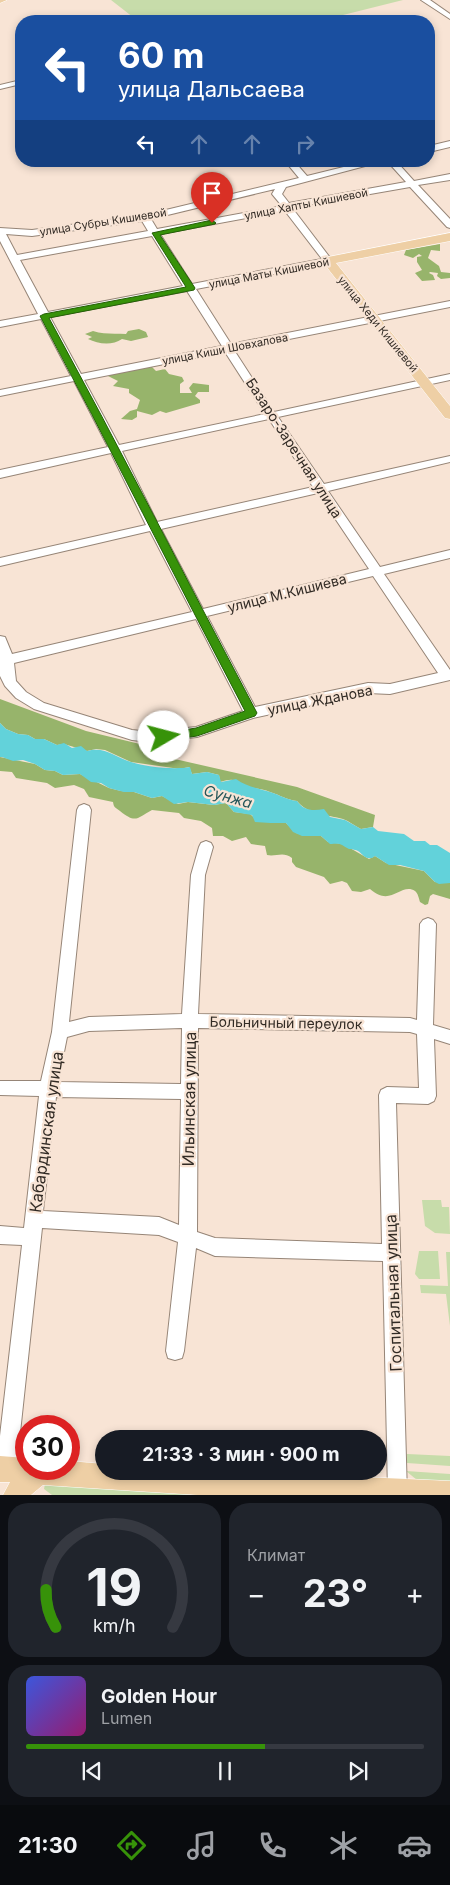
<!DOCTYPE html>
<html lang="ru">
<meta charset="utf-8">
<style>
body{margin:0;font-family:Inter,sans-serif;background:#20242c;color:#f1f3f6;height:100vh;display:flex;flex-direction:column;font-size:19px;white-space:nowrap}
*{box-sizing:border-box;margin:0}
p{font-size:16px;color:#9ea1a6}
.icon{flex:none;width:28px;height:28px;fill:none;stroke:currentColor;stroke-width:2;stroke-linecap:round;stroke-linejoin:round}
.map{position:relative;height:1495px;overflow:hidden}
.details{display:flex;flex-direction:column;gap:8px;padding:8px;background:#0d0f14;flex:1}
.details>*{flex:none}
.hud{position:absolute;left:15px;top:15px;width:420px;height:152px;border-radius:20px;box-shadow:0 2px 8px #0003;background:#1a4fa0;color:#fff;overflow:hidden}
.speed{position:absolute;left:15px;top:1415px;display:flex;gap:10px;font-size:25px;font-weight:700;text-align:center}
.speed>*{display:grid;place-content:center;width:65px;height:65px;border-radius:50%;background:#171b24;box-shadow:0 2px 8px #0003;line-height:1}
.speed .limit{border:8px solid #d22;background:#fff;color:#111}
.pin{position:absolute;display:grid;place-items:center;width:42px;height:42px;color:#fff;margin:-51px -21px;border-radius:50% 50% 50% 0;rotate:-45deg;box-shadow:0 0 5px #0007}
.pin .icon{rotate:45deg}
.me{position:absolute;width:55px;margin:-28px;rotate:82deg;stroke-linejoin:round;filter:drop-shadow(0 0 4px #0008)}
.turn{display:flex;align-items:center;gap:18px;height:105px;padding:0 20px;font-size:22px}
.turn .icon{width:65px;height:65px;stroke-width:2.5}
.turn b{display:block;font-size:35px;line-height:42px}
.lanes{display:flex;align-items:center;height:48px;padding:0 20px;background:#0003;justify-content:center;gap:25px;direction:ltr}
.lanes .off{opacity:.35}
.big{font-size:38px;font-weight:700;line-height:1.1}
.details .card{flex:1;display:flex;flex-direction:column;justify-content:center;gap:8px;min-width:0;padding:0 18px;border-radius:20px;background:#20242c}
.details .dial{align-items:center;gap:0}
.dial svg{height:130px;overflow:visible;fill:none;stroke:#363941;stroke-width:7;stroke-linecap:round;text-anchor:middle}
.dial text{fill:#f1f3f6;stroke:none}
.song{display:flex;align-items:center;gap:15px}
.cover{width:60px;height:60px;border-radius:8px;background:linear-gradient(135deg,hsl(230 70% 55%),hsl(320 70% 35%))}
.played{height:5px;border-radius:2px;background:linear-gradient(90deg,#379209 60%,#363941 60%)}
.keys{display:flex;justify-content:space-around;direction:ltr}
.heat{display:flex;justify-content:space-between;align-items:center;font-size:28px;direction:ltr}
.details .tiles{flex:1;display:grid;gap:8px;grid-template-columns:1fr 1fr}
.card:last-child{grid-column:span 2}
.trip{position:absolute;left:95px;top:1430px;width:292px;height:50px;border-radius:25px;background:#171b24;box-shadow:0 2px 8px #0003;font-weight:700;line-height:50px;text-align:center}
.tab-bar{display:flex;height:80px;justify-content:space-around;align-items:center;background:#090b0e;color:#9ea1a6}
.tab-bar .icon{width:35px;height:35px}
.tab-bar .on{color:#379209}
.tab-bar b{font-size:22px;color:#f1f3f6}
.map>svg:first-child{display:block}
.green{fill:#c7dcaa}
.forest{fill:#97b46b}
.water{fill:#62d2da}
.lines{fill:none;stroke-linecap:round;stroke-linejoin:round}
.minor-casing{stroke:#968577;stroke-width:2}
.major-casing{stroke:#fff;stroke-width:1}
.minor{fill:#fff;fill-rule:evenodd}
.major{fill:#eecfa5;fill-rule:evenodd}
.route{fill:#379209;stroke:#245f06}
.labels{text-anchor:middle;stroke-width:4.5;stroke-linejoin:round;paint-order:stroke}
.far-street-label{font-size:11px;fill:#322b25;stroke:#f8e4d5}
.street-label{font-size:14px;fill:#322b25;stroke:#f8e4d5}
.water-label{font-size:15px;font-style:italic;fill:#255659;stroke:#f8e4d5}
.near-street-label{font-size:16px;fill:#322b25;stroke:#f8e4d5}
</style>
<div class="map">
<svg width="450" height="1495" viewBox="0 0 450 1495">
<rect width="100%" height="100%" fill="#f8e4d5"/>
<path class="green" d="M111 0H403L319 21H138Z
M422 1200H441L442 1207H449L450 1234 435 1233 425 1226Z
M419 1251H438L440 1279H419L415 1274Z
M446 1252H450V1326L446 1294 421 1293 420 1285 448 1286Z
M407 1454 450 1456V1466L407 1463Z
M254 1471 382 1472 371 1476Z
M406 1471 450 1474V1482L417 1480Z
M45 1484 270 1495H52L44 1489Z"/>
<path class="forest" d="M440 244V251L431 250 428 258 439 266 441 272 450 273V278L441 279 437 276 438 273 430 272 429 273 433 275 435 280 422 281 415 273 422 270 417 262V257L422 256 419 254 413 258 404 255 406 250Z
M139 329 146 332 148 337 131 341 122 339C112 346 98 344 88 339L92 337 85 334 93 331C104 335 114 333 126 334L128 331Z
M152 367 156 371 165 369 169 374 182 377 184 381 180 384V393H192L189 388 193 383 209 385V392H198L195 396 200 400V403L166 413 160 411 152 415 137 411V417L132 420 121 419 130 411 137 409 140 400 129 393V389L113 386 118 381 108 376C123 369 137 370 152 367Z
M0 699 86 731 144 745 166 757 297 787 375 815 373 827 361 829C355 826 349 821 343 819 328 815 307 814 297 801 287 800 280 795 270 792 263 789 254 789 247 786 234 781 236 777 220 782L219 775 207 772 192 774 189 767 180 769 131 762 105 750 96 749 87 751 64 744 57 745 44 739H35L28 735 18 734 6 729 0 723Z
M0 757 35 764 45 770 55 771 63 775 80 774 109 788 121 791 134 792 152 798 162 796 178 804 188 802 214 805 226 803 234 812 250 814 259 822 268 821 286 823 296 833 311 836H321L328 842 343 844 369 859 375 856 386 863 424 871 435 882 450 883V899L433 894 430 896 428 904 425 905 420 902C419 899 418 893 415 891 401 882 391 908 370 889L361 892 352 891 347 883 342 881 330 884 324 877 296 867 292 862V858C283 851 276 857 267 855L265 846 251 844 246 837 232 841 223 836H213L212 828 201 821 184 818 179 813 152 810C137 818 136 824 120 811 115 807 114 808 113 802L89 797 84 789 74 785 55 788 47 783 16 778 12 772 0 771Z"/>
<path class="water" d="M0 723 6 729 18 734 28 735 35 739H44L57 745 64 743 72 748 81 746 87 751C105 746 114 757 131 762 146 767 175 770 190 767L192 774 207 772 219 775 221 782 236 779C247 787 258 788 270 792 280 795 287 800 297 801 304 811 313 811 324 809L330 817 345 820 361 829 373 827 378 831 404 834 414 841H425L430 845H437L450 853V883L439 884 435 882 424 871 400 865H389L375 856 372 858C364 859 364 855 358 851 357 850 351 849 349 849 340 844 342 843 330 844L321 836H302L293 832 286 823C275 823 266 823 255 822L252 815 234 812 226 803 214 805 188 802 174 804 162 796 152 798 134 792H124L109 788 101 783 91 782 80 774 63 775 55 771 45 770 35 764 23 760 13 761 2 757H0Z"/>
<g class="lines">
<defs>
<path id="minor" d="M421 0H430L450 14V19Z
M21 80V84L0 89V85Z
M450 141V147L429 152V146Z
M285 161H294L307 176 368 161H384L286 187 282 194 289 203 406 182 387 161H396L414 181 450 174V180L418 185 450 219V228L447 227 410 187 296 207 293 209 331 259V263L196 289 231 344 450 301V307L234 350 274 412 450 374V380L278 417 324 484 450 456V462L328 491 380 567 450 550V558L384 574 450 670V680L390 694 368 693 253 718 197 737 150 742 132 740 34 709 16 698 5 686 0 676V636L5 637 12 654 192 612 150 531 0 566V558L146 525 111 453 0 478V470L108 447 74 381 0 396V390L71 376 41 319 0 327V321L38 314 0 241V228L32 230 145 215 299 178ZM275 189 272 194 282 206 157 229 151 219ZM285 211 322 259 192 284 160 234ZM142 221 148 231 17 255 6 234 32 236ZM152 236 183 286 48 312 20 260ZM187 291 222 346 81 374 50 317ZM225 352 265 414 119 445 84 380ZM269 419 313 487 157 522 122 451ZM318 493 369 569 203 609 161 529ZM373 576 438 673 390 684 368 683 255 707 207 616ZM196 619 243 711 196 727 150 732 132 730 44 703 26 692 16 681 14 663Z
M84 804 89 806 91 810 69 1022 89 1017 182 1014 191 875 199 847 201 843 206 841 211 843 213 847 205 875 198 1014 410 1018 417 1020 420 924 423 920 428 918 433 920 436 924 433 1025 450 1030V1044L434 1039 436 1096 434 1101 428 1104 396 1103 407 1495H389L388 1492 383 1261 215 1256 196 1248 184 1351 182 1358 175 1360 168 1358 166 1351 178 1242 159 1235 42 1228 16 1470 13 1477 6 1480 0 1477V1436L22 1245 0 1244V1226L24 1228 39 1096 0 1095V1081H41L52 1032 77 810 79 806ZM182 1028 181 1084 58 1082 67 1037 89 1031ZM198 1028 410 1032 417 1034 419 1088 387 1087 381 1090 379 1095 382 1244 215 1238 197 1232ZM56 1097 181 1099 179 1225 159 1217 43 1211Z"/>
<path id="major" d="M0 0H7L0 3Z
M450 233V241L336 263 450 406V419L445 418 322 261 328 257Z
M0 1456 26 1458V1469H69V1461L104 1464V1471H235L450 1481V1495H198L43 1485 31 1495H3L10 1482H0Z"/>
</defs>
<use href="#minor" class="minor-casing"/>
<use href="#major" class="major-casing"/>
<use href="#minor" class="minor"/>
<use href="#major" class="major"/>
</g>
<path class="route" d="M212 220 216 223 215 224 160 235 195 288 194 290 49 318C120 448 187 581 257 713L255 716 197 736 164 741 158 737 160 734 196 728 245 711C176 580 110 447 40 316L44 314 186 287 152 233Z"/>
<g class="labels">
<g class="far-street-label">
<text transform="translate(306 204) rotate(-11)" y="4">улица Хапты Кишиевой</text>
<text transform="translate(103 222) rotate(-9)" y="4">улица Субры Кишиевой</text>
<text transform="translate(269 273) rotate(-11)" y="4">улица Маты Кишиевой</text>
<text transform="translate(378 324) rotate(51)" y="4">улица Хеди Кишиевой</text>
<text transform="translate(225 349) rotate(-11)" y="4">улица Киши Шовхалова</text>
</g>
<g class="street-label">
<text transform="translate(294 448) rotate(57)" y="5">Базаро-Заречная улица</text>
<text transform="translate(287 593) rotate(-14)" y="5">улица М.Кишиева</text>
<text transform="translate(320 700) rotate(-11)" y="5">улица Жданова</text>
<text transform="translate(286 1023) rotate(1)" y="5">Больничный переулок</text>
</g>
<g class="water-label">
<text transform="translate(228 797) rotate(16)" y="5">Сунжа</text>
</g>
<g class="near-street-label">
<text transform="translate(189 1099) rotate(-89)" y="6">Ильинская улица</text>
<text transform="translate(46 1132) rotate(-82)" y="6">Кабардинская улица</text>
<text transform="translate(393 1293) rotate(-92)" y="6">Госпитальная улица</text>
</g>
</g>
</svg>
<div class="speed"><div class="limit">30</div></div>
<div class="pin" style="left:212px;top:223px;background:#d93025"><svg class="icon" aria-label="arrive" viewBox="0 0 24 24"><path d="M6 21V4h12l-3 4 3 4H6"/></svg></div>
<svg class="me" style="left:164px;top:737px" viewBox="-20 -20 40 40"><circle r="19" fill="#fff"/><path d="M0-13L10 11 0 6-10 11z" fill="#379209"/></svg>
<div class="trip">21:33 · 3 мин · 900 m</div>
<div class="hud">
<div class="turn"><svg class="icon" aria-label="left" viewBox="0 0 24 24"><path d="M17 20v-9H6M10 6l-5 5 5 5"/></svg><div><b>60 m</b>улица Дальсаева</div></div>
<div class="lanes"><svg class="icon" aria-label="left" viewBox="0 0 24 24"><path d="M17 20v-9H6M10 6l-5 5 5 5"/></svg><svg class="icon off" aria-label="ahead" viewBox="0 0 24 24"><path d="M12 20V5M6 11l6-6 6 6"/></svg><svg class="icon off" aria-label="ahead" viewBox="0 0 24 24"><path d="M12 20V5M6 11l6-6 6 6"/></svg><svg class="icon off" aria-label="right" viewBox="0 0 24 24"><path d="M7 20v-9h11M14 6l5 5-5 5"/></svg></div>
</div>
</div>
<section class="details">
<div class="tiles">
<div class="card dial"><svg viewBox="0 0 100 80">
<path d="M14 69A42 42 0 1 1 86 69"/>
<path d="M14 69A42 42 0 0 1 8 46" stroke="#379209"/>
<text x="50" y="56" font-size="32" font-weight="700">19</text>
<text x="50" y="72" font-size="11">km/h</text>
</svg></div>
<div class="card"><p>Климат</p>
<div class="heat"><a>−</a><b class="big">23°</b><a>+</a></div>
</div>
<div class="card">
<div class="song"><i class="cover"></i><div><b>Golden Hour</b><p>Lumen</p></div></div>
<div class="played"></div>
<div class="keys"><svg class="icon" aria-label="previous" viewBox="0 0 24 24"><path d="M18 5L8 12l10 7zM5 5v14"/></svg><svg class="icon" aria-label="pause" viewBox="0 0 24 24"><path d="M8 5v14M16 5v14"/></svg><svg class="icon" aria-label="next" viewBox="0 0 24 24"><path d="M6 5l10 7-10 7zM19 5v14"/></svg></div>
</div>
</div>
</section>
<nav class="tab-bar">
<b>21:30</b>
<svg class="icon on" aria-label="directions" viewBox="0 0 24 24"><path d="M12 3l9 9-9 9-9-9zM9 14v-3h6M13 9l2 2-2 2"/></svg>
<svg class="icon" aria-label="music" viewBox="0 0 24 24"><path d="M9 18V5l10-2v13"/><circle cx="6" cy="18" r="3"/><circle cx="16" cy="16" r="3"/></svg>
<svg class="icon" aria-label="phone" viewBox="0 0 24 24"><path d="M5 4h4l2 5-3 2q2 4 5 5l2-3 5 2v4C11 20 4 13 5 4z"/></svg>
<svg class="icon" aria-label="climate" viewBox="0 0 24 24"><path d="M12 3v18M4 7l16 10M4 17L20 7"/></svg>
<svg class="icon" aria-label="car" viewBox="0 0 24 24"><path d="M5 17H2v-5l4-1 3-4h7l3 4 3 1v5h-3M9 17h6M6 11h13"/><circle cx="7" cy="17" r="2"/><circle cx="17" cy="17" r="2"/></svg>
</nav>
